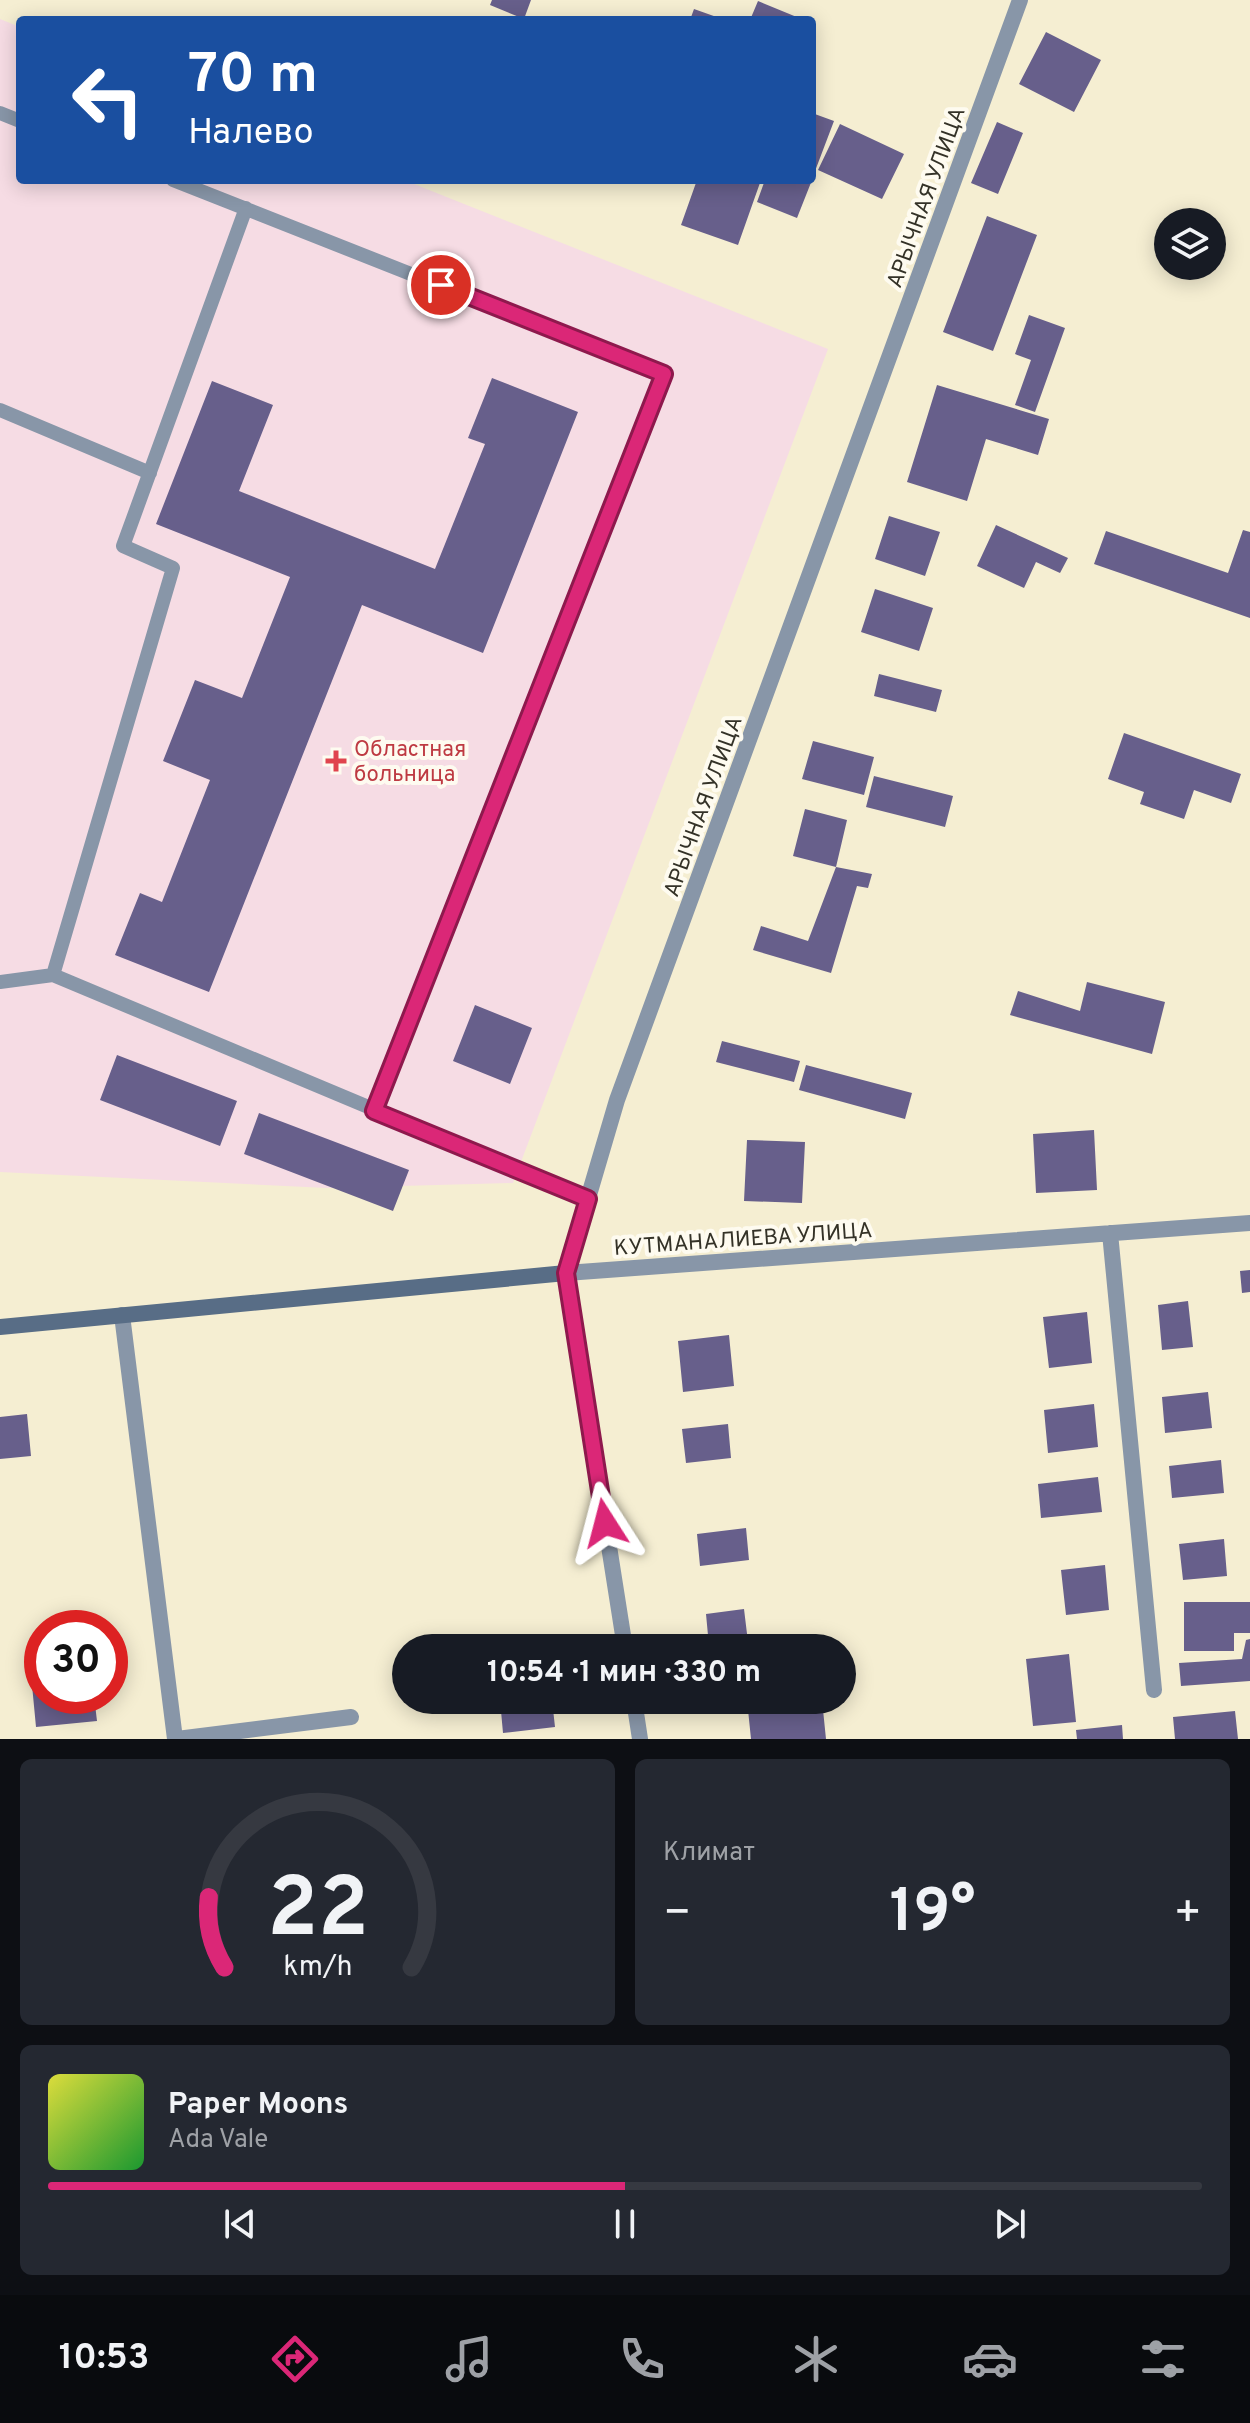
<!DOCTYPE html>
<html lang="ru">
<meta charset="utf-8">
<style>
body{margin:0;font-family:Overpass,sans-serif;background:#242831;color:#f1f3f6;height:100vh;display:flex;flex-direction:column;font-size:30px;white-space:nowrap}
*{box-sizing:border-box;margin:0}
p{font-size:26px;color:#9ea1a6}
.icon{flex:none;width:44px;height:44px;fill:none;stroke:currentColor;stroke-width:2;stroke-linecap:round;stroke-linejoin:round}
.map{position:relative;height:1739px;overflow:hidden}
.side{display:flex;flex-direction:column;gap:20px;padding:20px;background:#0d0f14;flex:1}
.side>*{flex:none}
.banner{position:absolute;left:16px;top:16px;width:800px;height:168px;border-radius:8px;box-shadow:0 4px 20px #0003;background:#1a4fa0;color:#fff;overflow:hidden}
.fabs{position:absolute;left:1154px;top:208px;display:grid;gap:16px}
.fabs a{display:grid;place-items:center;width:72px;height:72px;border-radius:50%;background:#171b24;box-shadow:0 4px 20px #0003;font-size:40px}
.speed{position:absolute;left:24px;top:1610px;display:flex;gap:16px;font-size:40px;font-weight:700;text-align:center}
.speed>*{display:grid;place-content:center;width:104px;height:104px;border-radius:50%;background:#171b24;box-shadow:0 4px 20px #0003;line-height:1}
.speed .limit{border:12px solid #d22;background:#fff;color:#111}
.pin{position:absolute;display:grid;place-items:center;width:68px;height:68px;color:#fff;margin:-34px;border:4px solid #fff;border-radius:50%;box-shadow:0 2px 8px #0007}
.me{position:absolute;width:88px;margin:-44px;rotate:351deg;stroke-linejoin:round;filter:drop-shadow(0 0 6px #0008)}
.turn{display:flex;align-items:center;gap:28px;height:168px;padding:0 40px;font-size:36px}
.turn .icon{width:104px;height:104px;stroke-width:2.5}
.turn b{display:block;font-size:56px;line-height:68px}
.big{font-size:60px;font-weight:700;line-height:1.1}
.side .widget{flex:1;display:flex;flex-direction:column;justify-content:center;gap:12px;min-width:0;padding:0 28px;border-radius:12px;background:#242831}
.side .dial{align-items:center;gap:0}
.dial svg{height:208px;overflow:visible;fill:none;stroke:#363941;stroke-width:7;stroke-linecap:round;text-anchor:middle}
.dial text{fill:#f1f3f6;stroke:none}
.song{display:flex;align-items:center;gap:24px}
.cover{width:96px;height:96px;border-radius:12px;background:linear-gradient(135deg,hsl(60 70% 55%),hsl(130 70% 35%))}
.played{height:8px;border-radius:4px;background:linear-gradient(90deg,#db2777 50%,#363941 50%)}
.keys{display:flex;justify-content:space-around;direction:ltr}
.heat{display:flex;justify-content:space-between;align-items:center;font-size:44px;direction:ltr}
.side .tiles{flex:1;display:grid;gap:20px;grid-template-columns:1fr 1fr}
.widget:last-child{grid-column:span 2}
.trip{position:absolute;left:392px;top:1634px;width:464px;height:80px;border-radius:40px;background:#171b24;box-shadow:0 4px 20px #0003;font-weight:700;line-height:80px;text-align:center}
.tab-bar{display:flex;height:128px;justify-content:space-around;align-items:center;background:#090b0e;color:#9ea1a6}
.tab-bar .icon{width:56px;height:56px}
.tab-bar .selected{color:#db2777}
.tab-bar b{font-size:36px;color:#f1f3f6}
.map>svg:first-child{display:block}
.commercial{fill:#f6dce4}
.building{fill:#675f8b}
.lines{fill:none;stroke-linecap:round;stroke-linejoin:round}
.lane{stroke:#8896a8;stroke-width:14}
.street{stroke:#8896a8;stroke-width:16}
.secondary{stroke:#586d86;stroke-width:16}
.route-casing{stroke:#8e194d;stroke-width:20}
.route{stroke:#db2777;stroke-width:14}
.health-dot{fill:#e0444e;stroke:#fefbf0;stroke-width:3}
.labels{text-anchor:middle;stroke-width:8;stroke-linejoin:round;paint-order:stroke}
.street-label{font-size:22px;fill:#343227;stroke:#fefbf0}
.health-label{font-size:22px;fill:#be3a42;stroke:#fefbf0;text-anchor:start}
</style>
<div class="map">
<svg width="1250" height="1739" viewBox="0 0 1250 1739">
<rect width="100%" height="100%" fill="#f5eed2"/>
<path class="commercial" d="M0 19 20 27V180H404L828 349 513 1183 327 1188 0 1172Z"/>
<path class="building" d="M492 0H531L524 19 490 5Z
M758 1 804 20H750Z
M694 9 725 20H690Z
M1046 32 1101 60 1074 112 1019 84Z
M812 113 834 121 812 179Z
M997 122 1023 133 998 194 971 183Z
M840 124 904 154 882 199 818 170Z
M697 180H761L738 245 681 225Z
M765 180H812L797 218 757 202Z
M987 216 1037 235 993 351 943 332Z
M1029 315 1065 328 1035 412 1015 405 1031 360 1015 354Z
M492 378 578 412 483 653 362 605 209 992 115 955 140 893 162 902 210 780 163 761 195 680 242 698 290 577 156 524 212 381 273 405 239 491 435 569 485 444 468 438Z
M937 385 1049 419 1038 455 986 439 967 501 907 482Z
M889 516 940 532 925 576 875 559Z
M996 525 1068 558 1060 573 1036 562 1024 588 977 566Z
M1243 530 1250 532V618L1094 564 1106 531 1228 573Z
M875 589 933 608 919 651 861 632Z
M879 674 942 690 936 712 874 696Z
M1124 733 1241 774 1231 803 1194 790 1184 819 1140 804 1144 792 1108 779Z
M813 741 874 757 864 795 802 779Z
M874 776 953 796 945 827 866 807Z
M805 809 847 820 836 867 793 856Z
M836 867 872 874 868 888 857 886 831 973 753 950 761 926 808 941Z
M1087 982 1165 1002 1152 1054 1010 1015 1018 991 1080 1011Z
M475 1005 532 1028 510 1084 453 1061Z
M722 1041 800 1061 794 1082 716 1062Z
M117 1055 237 1101 220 1146 100 1100Z
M806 1065 912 1093 905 1119 799 1090Z
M259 1113 409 1170 393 1211 244 1154Z
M1094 1130 1097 1190 1036 1193 1033 1134Z
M747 1140 805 1142 802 1203 744 1201Z
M1250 1270V1292L1242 1293 1240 1271Z
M1188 1301 1193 1347 1162 1350 1158 1305Z
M1087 1312 1092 1363 1049 1368 1043 1317Z
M729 1335 734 1386 683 1392 678 1341Z
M1208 1392 1212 1428 1165 1433 1162 1397Z
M1094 1404 1098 1447 1048 1453 1044 1410Z
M27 1414 31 1456 0 1459V1417Z
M728 1424 731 1458 686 1463 682 1429Z
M1221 1460 1224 1493 1172 1498 1169 1466Z
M1098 1477 1102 1512 1041 1518 1038 1484Z
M746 1528 749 1560 700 1566 697 1534Z
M1224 1539 1227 1576 1183 1580 1179 1544Z
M1105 1565 1109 1610 1066 1615 1061 1570Z
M1184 1602H1250V1633H1234V1651H1184Z
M744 1609 748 1642 709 1646 706 1614Z
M1250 1639V1681L1181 1686 1179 1663 1242 1659 1246 1640Z
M1069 1654 1076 1722 1033 1726 1026 1659Z
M42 1684V1696H94L97 1721 36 1727 32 1685Z
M500 1700H552L555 1727 503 1733Z
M747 1700H822L826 1739H751Z
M1235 1711 1238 1739H1175L1173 1717Z
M1122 1725 1123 1739H1077L1076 1730Z"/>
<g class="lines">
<path class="lane" d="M0 113 20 121
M173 180 664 374 374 1111
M246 208 123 546 173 568 53 975 588 1199
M0 410 150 473
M0 982 53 975"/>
<path class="street" d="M1110 1233 1154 1690
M566 1273 1250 1223
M122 1315 175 1739
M625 1648 566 1273 617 1100 1020 0
M634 1700 640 1739
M177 1739 351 1717"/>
<path class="secondary" d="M0 1327 566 1273"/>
</g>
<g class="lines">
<defs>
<path id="route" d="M441 285 664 374 374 1111 588 1199 566 1273 605 1523"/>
</defs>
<use href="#route" class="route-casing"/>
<use href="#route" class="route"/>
</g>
<path class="health-dot" d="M332 749h8v8h8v8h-8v8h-8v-8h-8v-8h8z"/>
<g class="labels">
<g class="street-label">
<text transform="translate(925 197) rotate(-70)" y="8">АРЫЧНАЯ УЛИЦА</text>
<text transform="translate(702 806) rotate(-70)" y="8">АРЫЧНАЯ УЛИЦА</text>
<text transform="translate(743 1238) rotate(-4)" y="8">КУТМАНАЛИЕВА УЛИЦА</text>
</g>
<g class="health-label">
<text x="354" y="756">Областная<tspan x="354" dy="25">больница</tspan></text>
</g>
</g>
</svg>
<div class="fabs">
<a><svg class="icon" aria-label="layers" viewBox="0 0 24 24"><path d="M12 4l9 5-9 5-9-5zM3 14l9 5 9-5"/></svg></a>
</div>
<div class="speed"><div class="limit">30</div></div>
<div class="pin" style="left:441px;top:285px;background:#d93025"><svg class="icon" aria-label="arrive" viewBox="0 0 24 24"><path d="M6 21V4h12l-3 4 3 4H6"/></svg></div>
<svg class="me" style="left:605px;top:1523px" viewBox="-20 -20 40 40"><path d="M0-17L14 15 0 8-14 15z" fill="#db2777" stroke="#fff" stroke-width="4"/></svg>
<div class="trip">10:54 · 1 мин · 330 m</div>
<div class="banner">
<div class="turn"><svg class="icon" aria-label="left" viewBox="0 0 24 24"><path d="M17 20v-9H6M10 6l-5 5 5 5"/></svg><div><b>70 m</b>Налево</div></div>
</div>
</div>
<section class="side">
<div class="tiles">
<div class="widget dial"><svg viewBox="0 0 100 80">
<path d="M14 69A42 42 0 1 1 86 69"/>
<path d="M14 69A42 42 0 0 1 8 42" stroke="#db2777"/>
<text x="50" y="56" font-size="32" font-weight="700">22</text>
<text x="50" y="72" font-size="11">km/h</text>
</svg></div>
<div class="widget"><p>Климат</p>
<div class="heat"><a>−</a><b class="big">19°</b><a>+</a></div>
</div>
<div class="widget">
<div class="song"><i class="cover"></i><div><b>Paper Moons</b><p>Ada Vale</p></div></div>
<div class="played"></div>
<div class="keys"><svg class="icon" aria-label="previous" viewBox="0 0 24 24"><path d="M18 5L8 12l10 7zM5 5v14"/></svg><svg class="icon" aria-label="pause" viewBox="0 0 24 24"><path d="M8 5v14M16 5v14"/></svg><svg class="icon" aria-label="next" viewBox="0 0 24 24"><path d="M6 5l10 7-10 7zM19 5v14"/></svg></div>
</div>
</div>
</section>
<nav class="tab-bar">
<b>10:53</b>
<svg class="icon selected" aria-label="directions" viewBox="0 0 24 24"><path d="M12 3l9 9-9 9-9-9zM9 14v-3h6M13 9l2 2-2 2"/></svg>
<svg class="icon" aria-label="music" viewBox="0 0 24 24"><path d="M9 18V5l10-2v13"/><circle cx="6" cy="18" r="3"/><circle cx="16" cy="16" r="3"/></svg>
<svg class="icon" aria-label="phone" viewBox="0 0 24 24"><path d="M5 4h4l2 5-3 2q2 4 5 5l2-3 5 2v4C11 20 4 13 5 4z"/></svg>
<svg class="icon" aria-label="climate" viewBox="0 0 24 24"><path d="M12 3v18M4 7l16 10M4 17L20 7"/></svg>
<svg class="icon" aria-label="car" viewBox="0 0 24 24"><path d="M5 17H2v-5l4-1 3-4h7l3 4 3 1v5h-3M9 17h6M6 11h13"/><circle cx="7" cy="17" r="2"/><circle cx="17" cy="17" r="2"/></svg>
<svg class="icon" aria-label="filters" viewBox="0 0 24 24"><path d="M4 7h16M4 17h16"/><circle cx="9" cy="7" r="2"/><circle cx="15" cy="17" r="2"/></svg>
</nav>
